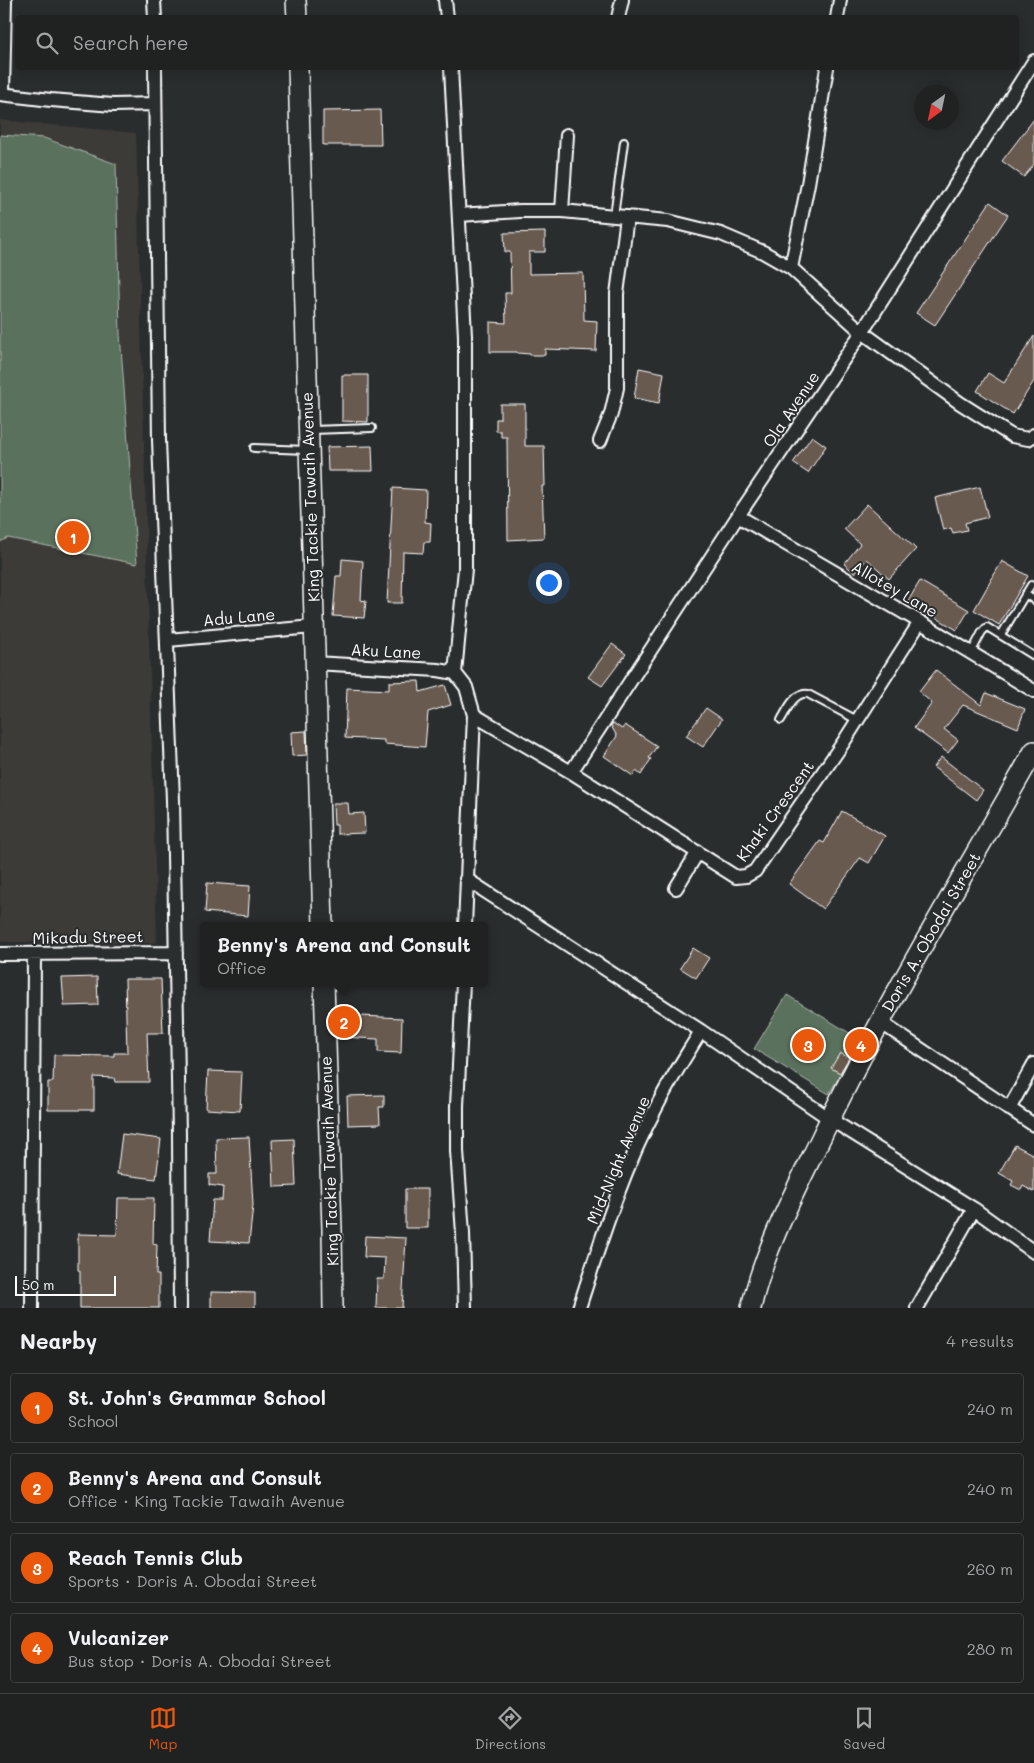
<!DOCTYPE html>
<html lang="en">
<head>
<meta charset="utf-8">
<style>
  body { margin:0; font-family:Mali,sans-serif; background:#282a2a; color:#f1f3f6 }
  .compass { position:absolute; left:914px; top:85px; width:45px; height:45px; border-radius:50%; background:#202222; box-shadow:0 2px 12px #0003; rotate:213deg }
  .scale { position:absolute; left:15px; bottom:12px; width:101px; box-sizing:border-box; padding-left:5px; border:2px solid #fff; border-top:0; font-size:14px; line-height:18px; white-space:nowrap; color:#fff; -webkit-text-stroke:4px #2a2d2e; paint-order:stroke }
  .you { position:absolute; left:548px; top:582px; width:18px; height:18px; margin:-12px; border:4px solid #fff; border-radius:50%; background:#1a73e8; box-shadow:0 0 0 8px #1a73e833 }
  .badge { display:grid; place-items:center; width:32px; height:32px; border-radius:50%; background:#ea580c; color:#fff; font-size:16px; font-weight:700 }
  .pin { position:absolute; translate:-50% -50%; border:2px solid #fff; box-shadow:0 1px 5px #0006 }
  .popup { position:absolute; left:200px; top:922px; width:288px; height:65px; box-sizing:border-box; display:grid; place-content:center; border-radius:5px; background:#202222; filter:drop-shadow(0 1px 4px #0005); font-size:16px; white-space:nowrap; color:#a2a4a5 }
  .popup b { font-size:19px; color:#f1f3f6 }
  .popup::after { content:''; position:absolute; left:50%; top:100%; margin-left:-10px; border:10px solid transparent; border-top-color:#202222 }
  .list { margin:0; padding:0; list-style:none }
  h2 { display:flex; justify-content:space-between; align-items:center; height:65px; margin:0; padding:0 20px; font-size:21px }
  h2 small { font-size:16px; font-weight:400; color:#a2a4a5 }
  .list li { display:grid; grid-template-columns:32px 1fr auto; gap:15px; align-items:center; box-sizing:border-box; height:70px; margin:0 10px 10px; padding:0 10px; border:1px solid #3d3f40; border-radius:5px }
  .list b { display:block; font-size:19px; white-space:nowrap }
  .list p { margin:0; font-size:16px; white-space:nowrap; color:#a2a4a5 }
  .list em { font-size:16px; font-style:normal; color:#a2a4a5 }
  .icon { flex:none; width:28px; height:28px; fill:none; stroke:currentColor; stroke-width:2; stroke-linecap:round; stroke-linejoin:round }
  .map { position:relative; flex:none; width:1034px; height:1308px; overflow:hidden }
  .search { position:absolute; background:#202222; box-shadow:0 2px 12px #0003; left:15px; right:15px; top:15px; height:55px; display:flex; align-items:center; gap:12px; box-sizing:border-box; padding:0 18px; border-radius:5px; color:#a2a4a5; font-size:19px }
  .sheet { height:385px; background:#202222 }
  nav { display:flex; justify-content:space-around; align-items:center; box-sizing:border-box; height:70px; border-top:1px solid #3d3f40; background:#202222; font-size:14px; color:#a2a4a5 }
  nav a { display:grid; justify-items:center; gap:2px }
  nav .on { color:#ea580c }
  .map>svg:first-child { display:block }
  .built { fill:#3d3a38 }
  .green { fill:#5a715d; stroke:#acb8ae }
  .building { fill:#695a50; stroke:#fff }
  .lines { fill:none; stroke-linecap:round; stroke-linejoin:round }
  .lane-casing { stroke:#fff; stroke-width:10 }
  .street-casing { stroke:#fff; stroke-width:16 }
  .secondary-casing { stroke:#fff; stroke-width:22 }
  .lane { stroke:#2a2d2e; stroke-width:6 }
  .street { stroke:#2a2d2e; stroke-width:12 }
  .secondary { stroke:#2a2d2e; stroke-width:19 }
  .labels { text-anchor:middle; stroke-width:4; stroke-linejoin:round; paint-order:stroke }
  .street-label { font-size:16px; fill:#fff; stroke:#2a2d2e }
</style>
</head>
<body>
<div class="map">
<svg width="1034" height="1308" viewBox="0 0 1034 1308">
  <rect width="100%" height="100%" fill="#2a2d2e"/>
  <filter id="ink" filterUnits="userSpaceOnUse"><feTurbulence type="fractalNoise" baseFrequency=".02" numOctaves="2"/><feDisplacementMap in="SourceGraphic" scale="10" xChannelSelector="R" yChannelSelector="G"/><feConvolveMatrix kernelMatrix="1 2 1 2 8 2 1 2 1" color-interpolation-filters="sRGB"/></filter>
  <g filter="url(#ink)">
    <!-- built -->
    <path class="built" d="M 0,120 L 136,133 L 157,943 L 0,942 Z"/>
    <!-- green -->
    <path class="green" d="M 0,135 L 44,138 L 116,164 L 120,334 L 137,564 L 8,538 L 0,542 Z
      M 787,995 L 861,1040 L 829,1094 L 754,1049 Z"/>
    <!-- building -->
    <path class="building" d="M 380,110 L 381,145 L 323,145 L 323,111 Z
      M 1034,119 L 1034,164 L 1024,177 L 1002,161 Z
      M 990,202 L 1008,215 L 935,325 L 916,313 Z
      M 545,232 L 545,252 L 529,252 L 529,274 L 583,273 L 584,320 L 597,321 L 596,351 L 545,349 L 545,355 L 530,355 L 530,354 L 517,353 L 517,352 L 490,352 L 490,322 L 506,323 L 505,293 L 511,293 L 510,252 L 505,252 L 504,233 Z
      M 1034,336 L 1034,381 L 1013,414 L 977,391 L 988,373 L 1004,383 Z
      M 639,368 L 664,373 L 659,403 L 634,398 Z
      M 342,375 L 368,375 L 368,422 L 342,421 Z
      M 500,404 L 525,404 L 525,446 L 544,446 L 545,486 L 542,486 L 544,538 L 508,540 L 507,437 L 501,437 L 501,431 L 496,431 L 496,419 L 500,419 Z
      M 812,436 L 826,446 L 808,473 L 793,463 Z
      M 372,446 L 373,471 L 328,471 L 327,447 Z
      M 980,487 L 988,517 L 965,523 L 967,530 L 953,533 L 951,528 L 943,530 L 935,498 Z
      M 393,488 L 426,490 L 425,522 L 431,523 L 430,542 L 424,542 L 423,553 L 403,552 L 402,603 L 387,603 Z
      M 867,504 L 916,549 L 889,579 L 867,559 L 855,573 L 844,564 L 860,544 L 844,529 Z
      M 342,559 L 363,561 L 361,600 L 366,601 L 364,618 L 333,616 L 336,576 L 341,576 Z
      M 1002,561 L 1028,576 L 999,625 L 974,610 Z
      M 920,581 L 969,610 L 957,630 L 908,601 Z
      M 612,644 L 626,654 L 602,686 L 588,677 Z
      M 936,670 L 981,705 L 986,693 L 1025,709 L 1018,728 L 963,705 L 944,729 L 958,740 L 948,753 L 914,728 L 932,703 L 919,692 Z
      M 419,681 L 420,692 L 445,685 L 451,705 L 428,712 L 425,747 L 384,744 L 384,740 L 345,738 L 347,688 L 389,690 L 389,682 Z
      M 706,708 L 722,719 L 703,747 L 686,736 Z
      M 613,723 L 622,729 L 625,725 L 657,746 L 649,758 L 651,759 L 641,775 L 636,771 L 633,776 L 604,756 L 617,736 L 611,726 Z
      M 306,731 L 307,755 L 292,756 L 291,732 Z
      M 941,757 L 983,790 L 976,800 L 933,767 Z
      M 333,803 L 348,803 L 349,814 L 364,813 L 365,833 L 337,834 L 337,825 L 334,825 Z
      M 842,811 L 885,836 L 869,863 L 860,858 L 823,909 L 789,884 L 820,841 L 824,843 Z
      M 207,883 L 250,886 L 248,916 L 205,912 Z
      M 693,948 L 709,958 L 696,978 L 680,968 Z
      M 97,977 L 98,1005 L 64,1006 L 62,978 Z
      M 125,979 L 161,979 L 163,1033 L 147,1033 L 149,1082 L 115,1082 L 114,1078 L 94,1077 L 94,1110 L 48,1110 L 48,1082 L 53,1082 L 54,1055 L 114,1056 L 114,1053 L 127,1053 Z
      M 341,1015 L 402,1018 L 401,1053 L 378,1052 L 378,1039 L 340,1037 Z
      M 840,1053 L 849,1058 L 840,1073 L 831,1068 Z
      M 208,1071 L 242,1072 L 240,1111 L 206,1109 Z
      M 384,1095 L 384,1107 L 379,1107 L 380,1124 L 348,1125 L 347,1096 Z
      M 122,1134 L 161,1139 L 156,1179 L 117,1174 Z
      M 249,1137 L 253,1205 L 249,1243 L 210,1241 L 213,1200 L 222,1200 L 223,1187 L 209,1185 L 209,1174 L 217,1174 L 216,1138 Z
      M 294,1139 L 296,1186 L 274,1187 L 272,1140 Z
      M 1015,1145 L 1034,1155 L 1034,1192 L 1023,1186 L 1021,1190 L 1011,1185 L 1013,1181 L 999,1173 Z
      M 405,1189 L 428,1189 L 428,1228 L 405,1228 Z
      M 118,1198 L 154,1198 L 153,1244 L 157,1245 L 156,1275 L 159,1275 L 159,1308 L 80,1308 L 80,1271 L 78,1270 L 78,1234 L 117,1235 Z
      M 365,1236 L 406,1238 L 402,1308 L 376,1308 L 377,1279 L 384,1279 L 385,1258 L 364,1257 Z
      M 211,1292 L 255,1293 L 255,1308 L 211,1308 Z"/>
    <g class="lines">
      <!-- lane casing -->
      <g class="lane-casing">
        <path id="lane" d="M 614,216 L 624,142
          M 311,430 L 372,428
          M 254,448 L 307,450
          M 1025,594 L 1034,600
          M 1001,635 L 1031,585
          M 971,653 L 982,632 L 987,627 L 1034,656
          M 781,720 C 787,710 794,692 808,694 L 857,720"/>
      </g>
      <!-- street casing -->
      <g class="street-casing">
        <path id="street" d="M 154,0 L 155,18
          M 445,0 L 447,18
          M 618,18 L 622,0
          M 837,18 L 840,0
          M 155,68 L 159,440 L 173,800 L 179,1134 L 180,1308
          M 451,68 L 465,336 L 465,569 L 455,673 L 466,687 L 474,715 L 465,926
          M 0,94 L 51,100 L 113,105 L 155,104
          M 3,94 L 5,0
          M 562,211 L 567,135
          M 459,215 L 520,211 L 562,211 L 668,221 L 721,234 L 763,252 L 791,268 L 862,332 L 960,403 L 1012,436 L 1028,439 L 1034,435
          M 791,268 L 808,184 L 827,68
          M 600,441 L 611,414 L 617,388 L 617,294 L 627,217
          M 738,516 L 920,622 L 1034,691
          M 168,640 L 313,627
          M 314,663 L 438,670 L 455,673
          M 474,715 L 571,772 L 736,877 L 746,876 L 755,871 L 843,743 L 920,622
          M 571,772 L 738,516 L 862,332 L 1034,61
          M 466,879 L 701,1031 L 830,1119 L 974,1209 L 1034,1252
          M 676,888 L 698,852
          M 0,954 L 176,953
          M 463,983 L 457,1106 L 457,1151 L 463,1233 L 465,1308
          M 880,1022 L 1034,1125
          M 1009,1109 L 1034,1064
          M 32,1308 L 34,955
          M 579,1308 C 601,1240 623,1169 657,1106 C 670,1080 686,1056 701,1031
          M 917,1308 L 974,1209"/>
      </g>
      <!-- secondary casing -->
      <g class="secondary-casing">
        <path id="secondary" d="M 296,0 L 297,18
          M 298,68 L 323,926
          M 324,983 L 332,1229 L 333,1308
          M 751,1308 C 764,1251 792,1197 818,1144 C 882,1009 961,881 1034,751"/>
      </g>
      <!-- lane -->
      <use href="#lane" class="lane"/>
      <!-- street -->
      <use href="#street" class="street"/>
      <!-- secondary -->
      <use href="#secondary" class="secondary"/>
    </g>
  </g>
  <g class="labels">
    <!-- street labels -->
    <g class="street-label">
      <text transform="translate(791 409) rotate(-56)" y="6">Ola Avenue</text>
      <text transform="translate(310 497) rotate(-92)" y="6">King Tackie Tawaih Avenue</text>
      <text transform="translate(895 589) rotate(30)" y="6">Allotey Lane</text>
      <text transform="translate(239 617) rotate(-5)" y="6">Adu Lane</text>
      <text transform="translate(386 651) rotate(3)" y="6">Aku Lane</text>
      <text transform="translate(775 811) rotate(-54)" y="6">Khaki Crescent</text>
      <text transform="translate(931 932) rotate(-60)" y="6">Doris A. Obodai Street</text>
      <text transform="translate(88 937) rotate(-1)" y="6">Mikadu Street</text>
      <text transform="translate(618 1160) rotate(-67)" y="6">Mid-Night Avenue</text>
      <text transform="translate(329 1161) rotate(-92)" y="6">King Tackie Tawaih Avenue</text>
    </g>
  </g>
</svg>
<svg class="compass" viewBox="-18 -18 36 36"><path d="M0-13l5 13h-10z" fill="#e53935"/><path d="M0 13l5-13h-10z" fill="#a2a4a5"/></svg>
<div class="scale">50 m</div>
<div class="you"></div>
<div class="pin badge" style="left:73px;top:537px">1</div>
<div class="pin badge" style="left:344px;top:1022px">2</div>
<div class="popup"><b>Benny's Arena and Consult</b>Office</div>
<div class="pin badge" style="left:808px;top:1045px">3</div>
<div class="pin badge" style="left:861px;top:1045px">4</div>
<div class="search"><svg class="icon" aria-label="search" viewBox="0 0 24 24"><circle cx="10" cy="10" r="6"/><path d="M15 15l6 6"/></svg>Search here</div>
</div>
<section class="sheet">
<h2>Nearby<small>4 results</small></h2>
<ul class="list">
<li><span class="badge">1</span><div><b>St. John's Grammar School</b><p>School</p></div><em>240 m</em></li>
<li><span class="badge">2</span><div><b>Benny's Arena and Consult</b><p>Office · King Tackie Tawaih Avenue</p></div><em>240 m</em></li>
<li><span class="badge">3</span><div><b>Reach Tennis Club</b><p>Sports · Doris A. Obodai Street</p></div><em>260 m</em></li>
<li><span class="badge">4</span><div><b>Vulcanizer</b><p>Bus stop · Doris A. Obodai Street</p></div><em>280 m</em></li>
</ul>
</section>
<nav>
<a class="on"><svg class="icon" aria-label="map" viewBox="0 0 24 24"><path d="M3 6l6-2 6 2 6-2v14l-6 2-6-2-6 2zM9 4v14M15 6v14"/></svg>Map</a>
<a><svg class="icon" aria-label="directions" viewBox="0 0 24 24"><path d="M12 3l9 9-9 9-9-9zM9 14v-3h6M13 9l2 2-2 2"/></svg>Directions</a>
<a><svg class="icon" aria-label="saved" viewBox="0 0 24 24"><path d="M7 4h10v16l-5-4-5 4z"/></svg>Saved</a>
</nav>
</body>
</html>
